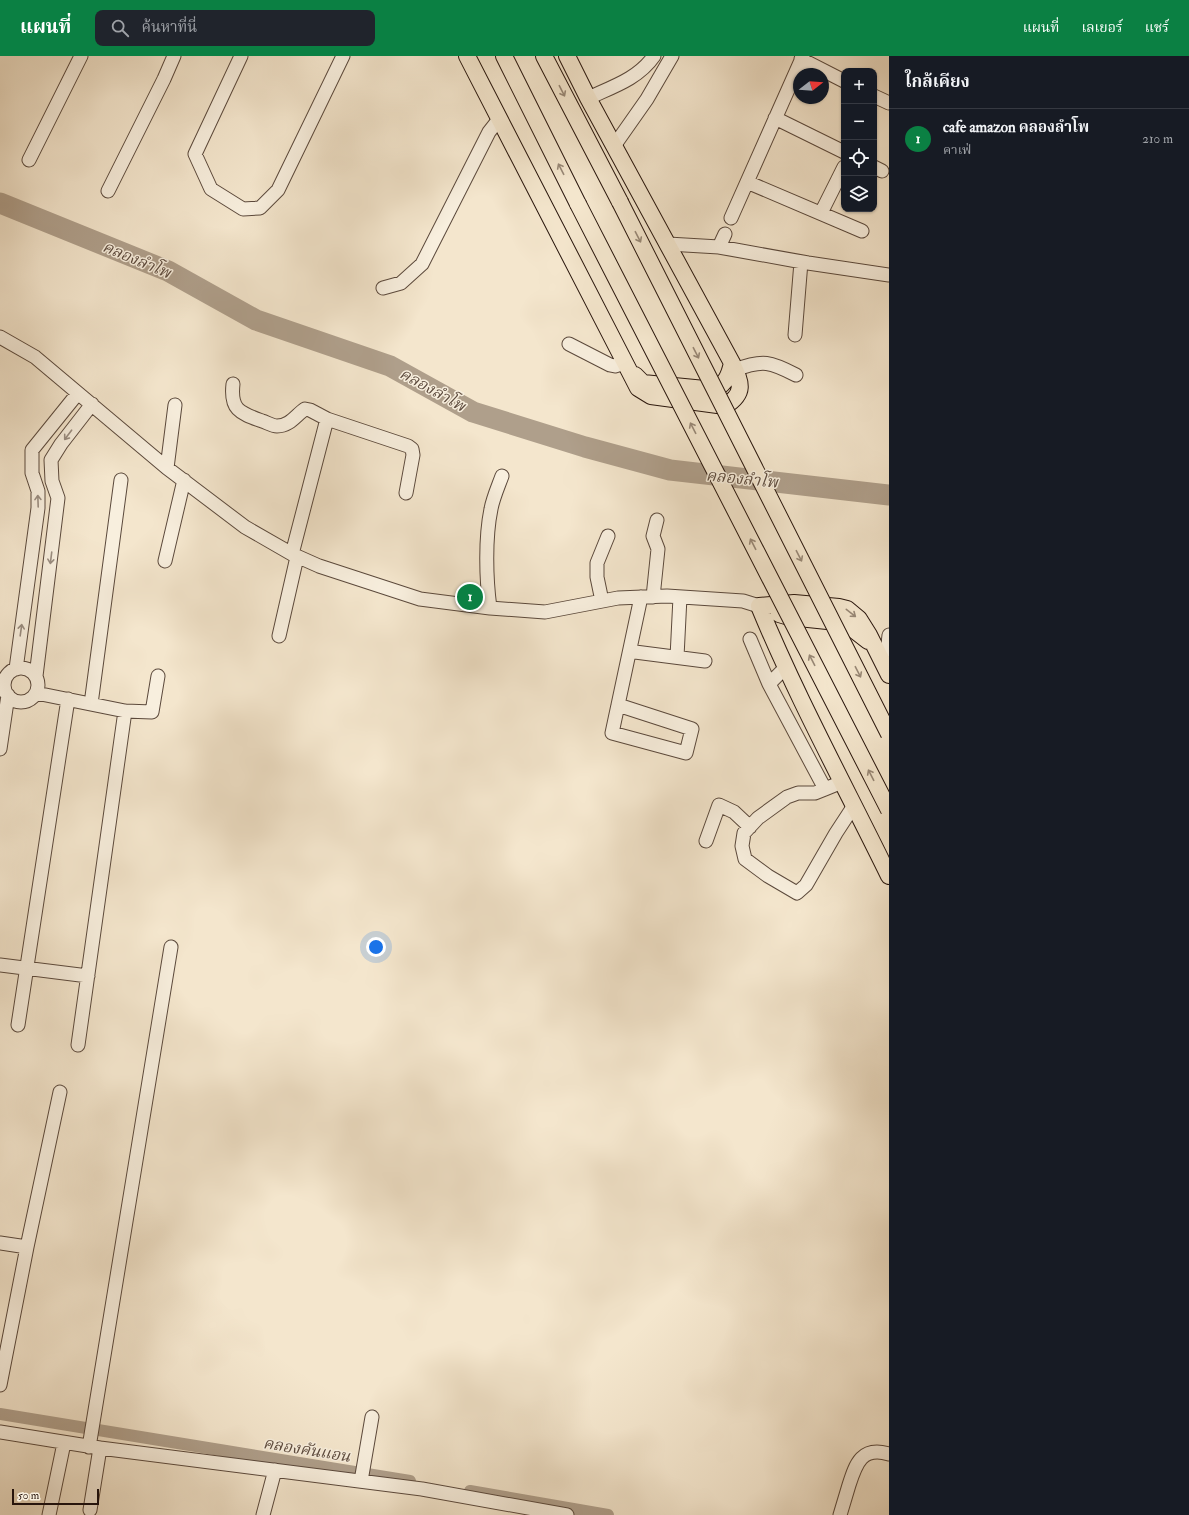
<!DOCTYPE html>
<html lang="th">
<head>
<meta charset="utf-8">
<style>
  body { margin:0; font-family:"IM FELL Double Pica","Noto Serif Thai",serif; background:#20242c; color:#f1f3f6 }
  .controls { position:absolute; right:12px; top:12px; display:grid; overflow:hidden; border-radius:8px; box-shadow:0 1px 3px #0004 }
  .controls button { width:36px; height:36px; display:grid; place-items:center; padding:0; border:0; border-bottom:1px solid #363941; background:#171b24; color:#f1f3f6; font:20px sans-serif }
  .compass { position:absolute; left:793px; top:12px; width:36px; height:36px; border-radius:50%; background:#171b24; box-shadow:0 1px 3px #0004; rotate:73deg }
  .scale { position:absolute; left:12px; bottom:10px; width:87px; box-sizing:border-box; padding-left:4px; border:2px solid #28150c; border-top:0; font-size:11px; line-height:14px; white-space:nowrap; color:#28150c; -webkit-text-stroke:3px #f8efde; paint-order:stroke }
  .you { position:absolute; left:376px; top:891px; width:14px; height:14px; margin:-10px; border:3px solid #fff; border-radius:50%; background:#1a73e8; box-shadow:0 0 0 6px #1a73e833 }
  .badge { display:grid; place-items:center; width:26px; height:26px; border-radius:50%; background:#0b8043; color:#fff; font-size:13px; font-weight:700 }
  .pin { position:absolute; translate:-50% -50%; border:2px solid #fff; box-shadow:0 1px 4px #0006 }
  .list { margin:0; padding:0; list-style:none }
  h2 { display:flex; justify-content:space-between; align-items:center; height:52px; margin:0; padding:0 16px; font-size:17px }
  h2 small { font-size:13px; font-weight:400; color:#9ea1a6 }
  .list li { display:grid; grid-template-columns:26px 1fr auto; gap:12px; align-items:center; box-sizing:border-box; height:60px; padding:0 16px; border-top:1px solid #363941 }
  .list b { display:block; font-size:15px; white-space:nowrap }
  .list p { margin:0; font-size:13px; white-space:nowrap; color:#9ea1a6 }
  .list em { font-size:13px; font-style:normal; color:#9ea1a6 }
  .icon { flex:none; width:22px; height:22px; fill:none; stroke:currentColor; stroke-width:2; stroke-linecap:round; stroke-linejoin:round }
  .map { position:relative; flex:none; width:889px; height:1459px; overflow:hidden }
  header { display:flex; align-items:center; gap:24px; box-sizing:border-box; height:56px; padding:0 20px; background:#0b8043; color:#fff }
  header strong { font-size:19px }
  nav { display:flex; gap:22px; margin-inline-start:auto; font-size:14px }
  .search { width:280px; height:36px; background:#20242c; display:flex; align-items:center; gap:10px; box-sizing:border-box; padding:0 14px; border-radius:8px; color:#9ea1a6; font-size:15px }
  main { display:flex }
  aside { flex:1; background:#171b24 }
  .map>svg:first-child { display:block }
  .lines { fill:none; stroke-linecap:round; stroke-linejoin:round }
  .canal { stroke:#af9f8b; stroke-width:12 }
  .river { stroke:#af9f8b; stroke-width:21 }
  .minor-casing { stroke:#5b493c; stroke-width:15 }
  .major-casing { stroke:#28150c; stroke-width:18 }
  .minor { stroke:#f8efde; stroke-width:13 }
  .major { stroke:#f4e6cd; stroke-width:16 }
  .major-bridge-casing { stroke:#28150c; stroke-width:18; stroke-linecap:butt }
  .major-bridge { stroke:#f4e6cd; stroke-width:16 }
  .oneway { stroke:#988876 }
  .oneway2 { stroke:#9a8d80 }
  .labels { text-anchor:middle; stroke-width:3; stroke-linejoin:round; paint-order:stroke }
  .water-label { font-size:16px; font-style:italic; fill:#5e4c3f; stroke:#f8efde }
</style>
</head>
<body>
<header>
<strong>แผนที่</strong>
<div class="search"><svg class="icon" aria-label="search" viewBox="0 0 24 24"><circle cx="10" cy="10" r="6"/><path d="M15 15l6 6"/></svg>ค้นหาที่นี่</div>
<nav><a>แผนที่</a><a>เลเยอร์</a><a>แชร์</a></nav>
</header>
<main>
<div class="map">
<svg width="889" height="1459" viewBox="0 0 889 1459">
  <rect width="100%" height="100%" fill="#f4e6cd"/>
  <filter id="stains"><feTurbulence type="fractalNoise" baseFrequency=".005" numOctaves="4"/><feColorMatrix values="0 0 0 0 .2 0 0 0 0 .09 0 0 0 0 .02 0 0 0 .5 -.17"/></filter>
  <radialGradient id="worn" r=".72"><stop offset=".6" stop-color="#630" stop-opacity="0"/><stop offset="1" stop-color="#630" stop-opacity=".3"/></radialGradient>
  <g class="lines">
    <!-- canal -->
    <path class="canal" d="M 0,1358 L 410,1425
      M 470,1435 L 608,1459"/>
    <!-- river -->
    <path class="river" d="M 0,147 L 168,215 L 256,264 L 390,310 L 473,356 L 585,391 L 670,414 L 889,439"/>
    <!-- minor casing -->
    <g class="minor-casing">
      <path id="minor" d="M 241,0 L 195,98 L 211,133 L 243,153 L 260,152 L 278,134 L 343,0
        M 801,3 L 844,25
        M 874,40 L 889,47
        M 588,42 C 612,31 638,23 654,0
        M 775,62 L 844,96
        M 614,90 L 647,43 L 672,0
        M 29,104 L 81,0
        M 874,111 L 882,115
        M 747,126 L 862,175
        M 108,135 L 164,23 L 174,0
        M 821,157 L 844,111
        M 731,162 L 803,0
        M 668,188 L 719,191 L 808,207 L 889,219
        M 719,191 L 725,178
        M 383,232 L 401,227 L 422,208 L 489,76 L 500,62
        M 795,279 L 801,206
        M 0,281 L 35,301 L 167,412 L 245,471 L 292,498 L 319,510 L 420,543 L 490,552 L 545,556 L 618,542 L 667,540 L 743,545 L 759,550
        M 569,288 L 610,309 L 615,310 L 625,307
        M 735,314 C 763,303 771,306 796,319
        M 233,328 C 230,354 240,357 262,365 C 266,366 272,370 277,370 C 290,370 296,359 305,353 L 310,354 L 327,363
        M 167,412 L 175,349
        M 292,498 L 327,363 L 408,390 L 412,393 L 413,399 L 406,437
        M 165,505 L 184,424
        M 653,541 L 658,493 L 653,480 L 657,464
        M 602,545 L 597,521 L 597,507 L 608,480
        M 490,552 C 486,523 485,482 491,453 C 493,442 498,431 502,420
        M 279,580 L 297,501
        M 750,583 L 769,628
        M 635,596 L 705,605
        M 677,601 L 680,541
        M 881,602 L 888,588 L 889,579
        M 786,611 L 769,628 L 825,733 L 842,726
        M4 629a17 17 0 1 1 34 0a17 17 0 1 1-34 0Z
        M 16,613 L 38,452 L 38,435 L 32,417 L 32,394 L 78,337
        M 36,620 L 58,442 L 52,425 L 51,404 L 61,388 L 92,348
        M 36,637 L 125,655 L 152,656 L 158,620
        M 91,648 L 121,424
        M 618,649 L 692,673 L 686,697 L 612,677 L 641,541
        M 0,693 L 8,639
        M 825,733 L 815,737 L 798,737 L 787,741 L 758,762 L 744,777 L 742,790 L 745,803 L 768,820 L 797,837 L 806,829 L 836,777 L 853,751
        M 706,785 L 719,749 L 734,756 L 750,771
        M 0,909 L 88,920
        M 18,969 L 68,643
        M 78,989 L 125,655
        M 0,1187 L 27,1191
        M 0,1329 L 27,1191 L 60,1036
        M 0,1376 L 100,1392 L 422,1433 L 567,1459
        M 89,1391 L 171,891
        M 361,1425 L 372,1361
        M 90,1454 L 100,1392
        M 49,1459 L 64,1387
        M 263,1459 L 275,1414
        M 840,1459 C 843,1449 846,1439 849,1429 C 856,1407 862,1390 889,1398"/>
    </g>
    <!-- major casing -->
    <g class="major-casing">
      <path id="major" d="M 467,0 L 638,332 L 651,340 L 725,350 C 746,337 741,327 732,307 L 588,42 L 567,0
        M 504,0 L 578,148
        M 544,0 L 620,146
        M 635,319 L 643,327 L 715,334 C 726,326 729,321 732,307
        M 759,550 C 797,642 845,730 889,820
        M 759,550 L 794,547 L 839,551 L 847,553 L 859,563 L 869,579 L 889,619
        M 779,558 L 789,561 L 837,566 L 850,571 L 868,585"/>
    </g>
    <!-- minor -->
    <use href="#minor" class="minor"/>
    <!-- major -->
    <use href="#major" class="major"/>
    <!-- major-bridge casing -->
    <g class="major-bridge-casing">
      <path id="major-bridge" d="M 620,146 L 889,678
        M 578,148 L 889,754"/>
    </g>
    <!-- major-bridge -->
    <use href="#major-bridge" class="major-bridge"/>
  </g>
  <!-- one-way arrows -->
  <defs><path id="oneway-shaft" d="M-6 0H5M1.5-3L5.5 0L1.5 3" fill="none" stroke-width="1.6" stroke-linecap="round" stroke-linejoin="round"/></defs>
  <g class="oneway">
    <use href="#oneway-shaft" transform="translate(562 35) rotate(63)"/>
    <use href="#oneway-shaft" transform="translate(561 113) rotate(-117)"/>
    <use href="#oneway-shaft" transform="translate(638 181) rotate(63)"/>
    <use href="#oneway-shaft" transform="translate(696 297) rotate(63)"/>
    <use href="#oneway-shaft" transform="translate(693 372) rotate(-117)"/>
    <use href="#oneway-shaft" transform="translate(753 488) rotate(-117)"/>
    <use href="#oneway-shaft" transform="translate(799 500) rotate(63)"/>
    <use href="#oneway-shaft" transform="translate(851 557) rotate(38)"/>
    <use href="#oneway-shaft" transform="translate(812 604) rotate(-117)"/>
    <use href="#oneway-shaft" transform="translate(858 616) rotate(63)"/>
    <use href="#oneway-shaft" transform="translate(871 719) rotate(-117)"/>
  </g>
  <g class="oneway2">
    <use href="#oneway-shaft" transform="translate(68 379) rotate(127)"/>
    <use href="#oneway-shaft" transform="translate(38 445) rotate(-92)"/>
    <use href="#oneway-shaft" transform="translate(51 502) rotate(97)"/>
    <use href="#oneway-shaft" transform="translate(21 574) rotate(-82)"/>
  </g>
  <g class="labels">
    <!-- water labels -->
    <g class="water-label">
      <text transform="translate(137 203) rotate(23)" y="6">คลองลำโพ</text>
      <text transform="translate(433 333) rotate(29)" y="6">คลองลำโพ</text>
      <text transform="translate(742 422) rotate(6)" y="6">คลองลำโพ</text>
      <text transform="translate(307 1393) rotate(9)" y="6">คลองคันแอน</text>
    </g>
  </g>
  <rect width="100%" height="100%" filter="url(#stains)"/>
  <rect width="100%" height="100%" fill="url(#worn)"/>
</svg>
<div class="controls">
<button>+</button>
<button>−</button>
<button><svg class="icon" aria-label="locate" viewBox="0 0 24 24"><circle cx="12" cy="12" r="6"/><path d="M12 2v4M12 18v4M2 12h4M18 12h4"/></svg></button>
<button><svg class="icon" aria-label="layers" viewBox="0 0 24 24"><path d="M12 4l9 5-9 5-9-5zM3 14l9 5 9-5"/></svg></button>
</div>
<svg class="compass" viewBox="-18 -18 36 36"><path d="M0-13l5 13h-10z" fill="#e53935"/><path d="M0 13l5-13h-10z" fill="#9ea1a6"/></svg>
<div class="scale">50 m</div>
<div class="you"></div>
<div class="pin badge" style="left:470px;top:541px">1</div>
</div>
<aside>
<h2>ใกล้เคียง<small></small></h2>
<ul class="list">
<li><span class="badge">1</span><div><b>cafe amazon คลองลำโพ</b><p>คาเฟ่</p></div><em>210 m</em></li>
</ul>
</aside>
</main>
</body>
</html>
